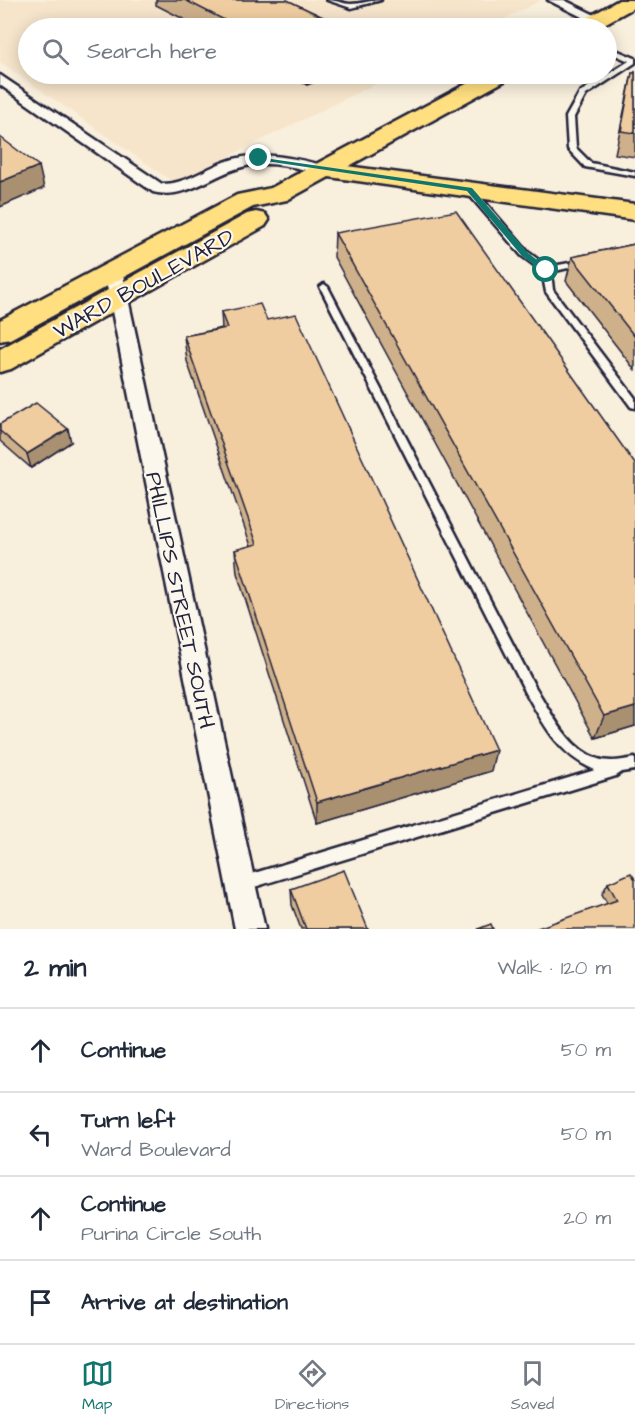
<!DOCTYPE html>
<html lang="en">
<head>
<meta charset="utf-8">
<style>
  body { margin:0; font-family:"Architects Daughter",sans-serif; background:#f6f6f7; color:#1f2937 }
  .stop { position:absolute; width:18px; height:18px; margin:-14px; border:4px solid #0f766e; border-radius:50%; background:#fff }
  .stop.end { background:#0f766e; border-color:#fff; box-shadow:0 2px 6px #0008 }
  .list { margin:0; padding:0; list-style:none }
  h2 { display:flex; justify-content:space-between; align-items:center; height:78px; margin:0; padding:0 24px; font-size:26px }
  h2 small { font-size:20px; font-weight:400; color:#747a83 }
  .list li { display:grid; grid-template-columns:39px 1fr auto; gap:18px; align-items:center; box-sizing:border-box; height:84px; padding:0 24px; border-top:2px solid #e0e1e3 }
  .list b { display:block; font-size:22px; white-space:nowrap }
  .list p { margin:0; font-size:20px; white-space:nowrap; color:#747a83 }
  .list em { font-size:20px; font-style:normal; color:#747a83 }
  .icon { flex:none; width:33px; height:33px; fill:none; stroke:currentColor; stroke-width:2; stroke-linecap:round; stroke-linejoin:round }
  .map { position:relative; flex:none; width:635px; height:929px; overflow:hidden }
  .search { position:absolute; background:#fff; box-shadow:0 3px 15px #0003; left:18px; right:18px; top:18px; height:66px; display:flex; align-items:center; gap:15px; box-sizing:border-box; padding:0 21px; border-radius:33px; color:#747a83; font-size:22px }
  .sheet { height:414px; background:#fff }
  nav { display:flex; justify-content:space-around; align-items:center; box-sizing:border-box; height:84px; border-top:2px solid #e0e1e3; background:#fff; font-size:16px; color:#747a83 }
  nav a { display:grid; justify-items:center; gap:3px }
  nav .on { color:#0f766e }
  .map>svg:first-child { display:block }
  .built { fill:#f6e5cb }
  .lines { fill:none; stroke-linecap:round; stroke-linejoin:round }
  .service-casing { stroke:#22223b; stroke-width:5 }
  .minor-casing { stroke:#22223b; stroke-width:5 }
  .primary-casing { stroke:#22223b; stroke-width:5 }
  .trunk-casing { stroke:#22223b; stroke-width:5 }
  .service { fill:#fbf7ec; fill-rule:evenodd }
  .minor { fill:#fbf7ec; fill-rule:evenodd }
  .primary { fill:#ffdf80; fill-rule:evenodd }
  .trunk { fill:#ffdf80; fill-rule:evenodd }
  .wall { fill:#ceb08a; stroke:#22223b; stroke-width:1.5 }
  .shaded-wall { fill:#a89071; stroke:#22223b; stroke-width:1.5 }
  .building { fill:#f0cda1; stroke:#22223b; stroke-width:1.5 }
  .route { fill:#0f766e }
  .labels { text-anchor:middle; stroke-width:4.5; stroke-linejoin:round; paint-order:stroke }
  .street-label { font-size:22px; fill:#22223b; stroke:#fbf7ec }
</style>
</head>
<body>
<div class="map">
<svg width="635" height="929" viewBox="0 0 635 929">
  <rect width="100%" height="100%" fill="#f9efdd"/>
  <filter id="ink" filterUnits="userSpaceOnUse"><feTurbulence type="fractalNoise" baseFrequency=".0167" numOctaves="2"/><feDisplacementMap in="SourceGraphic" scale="12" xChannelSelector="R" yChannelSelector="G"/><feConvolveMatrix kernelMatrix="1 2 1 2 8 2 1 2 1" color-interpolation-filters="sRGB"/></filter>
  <g filter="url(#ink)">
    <!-- built -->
    <path class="built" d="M 0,0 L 537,0 L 540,1 L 486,28 L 28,28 L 28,74 L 395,74 L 175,183 L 0,62 Z"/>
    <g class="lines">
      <!-- service casing -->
      <g class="service-casing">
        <path id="service" d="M 327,0 C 336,0 344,4 351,4 C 361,4 371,0 381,0 L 351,8 Z
          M 606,46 L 635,58 L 635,63 L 586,95 L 574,117 L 576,148 L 591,163 L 635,172 L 635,176 L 585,167 L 568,149 L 566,117 L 580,92 L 629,61 L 606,51 Z
          M 466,187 L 472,187 L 528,252 L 548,267 L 585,260 L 585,264 L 551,272 L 553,290 L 635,398 L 635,408 L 631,407 L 546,292 L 542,271 L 522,256 L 466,191 Z
          M 324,284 L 328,287 L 534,685 C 550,710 567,749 598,759 C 610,763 623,760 635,758 L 635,770 L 622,772 L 616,776 L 241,891 L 236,889 L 234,884 L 236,879 L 241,877 L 595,770 C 559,755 544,725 526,693 L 320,287 Z"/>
      </g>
      <!-- minor casing -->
      <g class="minor-casing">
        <path id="minor" d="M 548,0 L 564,0 L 605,20 L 599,24 L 594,23 Z
          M 0,75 L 162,184 C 185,184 203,170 224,162 C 260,149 294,158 330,167 L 332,170 L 324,175 C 299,168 272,160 246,166 C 215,172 187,201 153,192 L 0,85 Z
          M 113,266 L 122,271 L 265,929 L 235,929 L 104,271 Z"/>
      </g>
      <!-- primary casing -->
      <g class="primary-casing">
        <path id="primary" d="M 324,163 L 635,204 L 635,220 L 315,175 L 312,170 L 315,165 Z"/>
      </g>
      <!-- trunk casing -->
      <g class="trunk-casing">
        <path id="trunk" d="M 619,0 L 635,0 L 635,7 L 597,28 L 573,28 L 576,24 Z
          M 485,74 L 511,74 L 508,79 L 287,200 L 253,207 L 10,339 L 0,341 L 0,320 L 237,195 L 271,188 Z
          M 256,212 L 265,214 L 269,220 L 265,226 L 11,369 L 0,372 L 0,349 L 247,214 Z"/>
      </g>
      <!-- service -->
      <use href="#service" class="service"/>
      <!-- minor -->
      <use href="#minor" class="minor"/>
      <!-- primary -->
      <use href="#primary" class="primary"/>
      <!-- trunk -->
      <use href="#trunk" class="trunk"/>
    </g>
    <!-- wall -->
    <path class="wall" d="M 156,0 L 287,0 L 346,28 L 201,28 L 156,5 Z
      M 635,71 L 635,157 L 615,154 L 632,73 L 634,74 Z
      M 285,74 L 334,74 L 307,85 Z
      M 335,233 L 635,726 L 595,738 L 334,257 Z
      M 635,244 L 635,370 L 566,281 L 572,257 Z
      M 221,312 L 267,320 L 491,771 L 317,823 L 237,573 L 235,550 L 251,546 L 187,361 L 184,336 L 222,328 Z
      M 0,424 L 71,442 L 31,468 L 0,441 Z
      M 608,883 L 635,929 L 607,903 L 602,894 Z
      M 291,889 L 368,929 L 301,929 L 292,905 Z"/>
    <!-- shaded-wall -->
    <path class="shaded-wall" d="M 307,74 L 334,74 L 307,85 Z
      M 39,166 L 44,188 L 0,207 L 0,182 Z
      M 68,429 L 71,442 L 31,468 L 27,454 Z
      M 635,707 L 635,726 L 595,738 L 604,716 Z
      M 496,750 L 491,771 L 317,823 L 317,802 Z"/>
    <!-- building -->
    <path class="building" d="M 185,0 L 287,0 L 346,28 L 240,28 Z
      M 632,73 L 635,73 L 635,133 L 621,131 Z
      M 0,137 L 39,166 L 0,182 Z
      M 456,211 L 635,464 L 635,707 L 604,716 L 335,233 Z
      M 635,244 L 635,337 L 572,257 Z
      M 260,304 L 267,320 L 296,314 L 496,750 L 317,802 L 235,550 L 257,544 L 184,336 L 227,328 L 221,312 Z
      M 36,403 L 68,429 L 27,454 L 0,431 L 0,424 Z
      M 344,870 L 368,929 L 306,929 L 291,889 Z
      M 631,873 L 635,879 L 635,929 L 535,929 L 617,900 L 608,883 Z
      M 491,924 L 493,929 L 478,929 Z"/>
  </g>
  <!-- route -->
  <path class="route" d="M 257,157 L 472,188 L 528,253 L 550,270 L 543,271 L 522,256 L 467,191 L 259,160 Z"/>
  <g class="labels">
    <!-- street labels -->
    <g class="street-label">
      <text transform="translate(143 283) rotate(-29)" y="8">WARD BOULEVARD</text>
      <text transform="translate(181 600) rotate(78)" y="8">PHILLIPS STREET SOUTH</text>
    </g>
  </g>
</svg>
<div class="stop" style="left:546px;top:270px"></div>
<div class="stop end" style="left:259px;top:158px"></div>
<div class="search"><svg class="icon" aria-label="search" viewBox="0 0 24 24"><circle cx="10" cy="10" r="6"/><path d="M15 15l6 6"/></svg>Search here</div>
</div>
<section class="sheet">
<h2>2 min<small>Walk · 120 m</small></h2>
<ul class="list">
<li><svg class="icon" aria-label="ahead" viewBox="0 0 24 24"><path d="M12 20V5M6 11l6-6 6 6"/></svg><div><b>Continue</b></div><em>50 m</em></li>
<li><svg class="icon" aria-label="left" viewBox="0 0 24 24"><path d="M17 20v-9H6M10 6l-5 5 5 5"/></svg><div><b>Turn left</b><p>Ward Boulevard</p></div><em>50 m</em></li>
<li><svg class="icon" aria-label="ahead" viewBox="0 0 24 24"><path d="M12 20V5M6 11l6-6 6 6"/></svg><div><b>Continue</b><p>Purina Circle South</p></div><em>20 m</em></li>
<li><svg class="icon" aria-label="arrive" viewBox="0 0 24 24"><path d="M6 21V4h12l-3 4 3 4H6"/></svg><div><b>Arrive at destination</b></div></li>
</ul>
</section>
<nav>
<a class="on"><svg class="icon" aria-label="map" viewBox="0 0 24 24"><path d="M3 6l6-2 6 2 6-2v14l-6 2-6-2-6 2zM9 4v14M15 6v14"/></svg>Map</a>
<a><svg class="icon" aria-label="directions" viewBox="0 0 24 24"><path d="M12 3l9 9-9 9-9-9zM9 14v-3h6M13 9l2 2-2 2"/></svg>Directions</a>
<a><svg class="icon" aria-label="saved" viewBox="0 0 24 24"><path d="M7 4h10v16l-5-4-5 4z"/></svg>Saved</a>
</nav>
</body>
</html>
